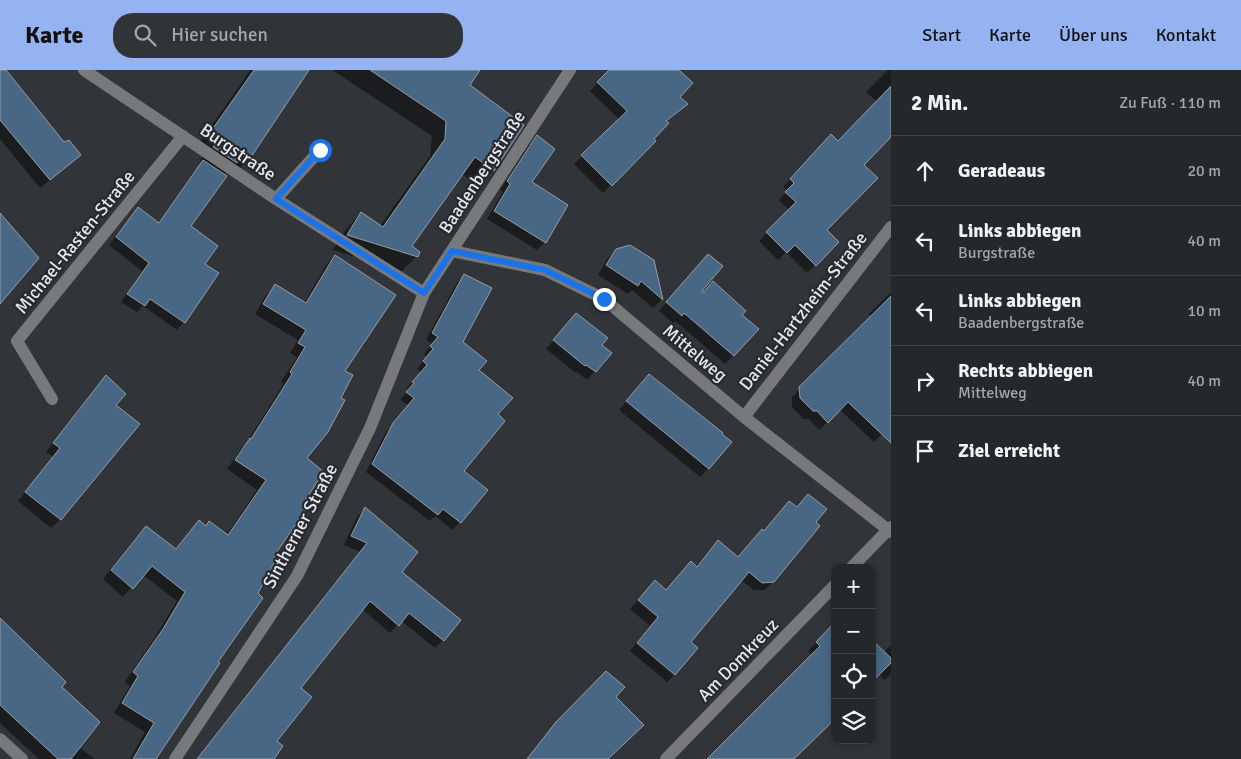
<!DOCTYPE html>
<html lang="de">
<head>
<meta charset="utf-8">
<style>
  body { margin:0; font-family:Signika,sans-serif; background:#313437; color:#f1f3f6 }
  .controls { position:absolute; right:15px; bottom:15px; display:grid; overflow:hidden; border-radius:10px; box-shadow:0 2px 8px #0003 }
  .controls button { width:45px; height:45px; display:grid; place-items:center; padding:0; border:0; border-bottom:1px solid #424447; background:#25282b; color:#f1f3f6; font:25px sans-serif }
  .stop { position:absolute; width:15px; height:15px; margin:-11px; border:4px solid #1a73e8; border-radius:50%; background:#fff }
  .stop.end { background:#1a73e8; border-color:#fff; box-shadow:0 1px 5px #0008 }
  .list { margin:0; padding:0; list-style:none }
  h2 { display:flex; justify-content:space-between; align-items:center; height:65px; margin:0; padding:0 20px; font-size:21px }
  h2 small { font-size:16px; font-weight:400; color:#a3a6a9 }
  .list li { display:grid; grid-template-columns:32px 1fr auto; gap:15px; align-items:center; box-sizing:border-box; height:70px; padding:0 20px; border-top:1px solid #424447 }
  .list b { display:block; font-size:19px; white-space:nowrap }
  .list p { margin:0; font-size:16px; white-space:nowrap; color:#a3a6a9 }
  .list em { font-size:16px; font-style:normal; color:#a3a6a9 }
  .icon { flex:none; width:28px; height:28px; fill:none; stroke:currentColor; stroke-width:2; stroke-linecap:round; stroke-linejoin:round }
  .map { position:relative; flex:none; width:891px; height:689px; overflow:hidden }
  header { display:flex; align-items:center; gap:30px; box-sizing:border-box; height:70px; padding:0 25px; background:#95b2f1; color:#111 }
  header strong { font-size:24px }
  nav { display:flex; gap:28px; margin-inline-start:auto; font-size:18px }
  .search { width:350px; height:45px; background:#313437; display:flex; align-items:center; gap:12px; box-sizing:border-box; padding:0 18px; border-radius:20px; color:#a3a6a9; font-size:19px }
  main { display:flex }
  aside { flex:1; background:#25282b }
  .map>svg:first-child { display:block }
  .shadow { fill:#0007 }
  .building { fill:#486785; stroke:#989da2 }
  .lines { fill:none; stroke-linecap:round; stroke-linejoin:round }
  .minor { stroke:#77797b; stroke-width:12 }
  .route { stroke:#1a73e8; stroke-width:6 }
  .labels { text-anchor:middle; stroke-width:4.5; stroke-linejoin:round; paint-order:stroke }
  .street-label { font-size:18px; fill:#e6e8eb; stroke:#272b2f }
</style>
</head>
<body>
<header>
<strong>Karte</strong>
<div class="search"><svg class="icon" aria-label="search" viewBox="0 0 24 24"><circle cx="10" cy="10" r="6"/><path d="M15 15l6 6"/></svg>Hier suchen</div>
<nav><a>Start</a><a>Karte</a><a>Über uns</a><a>Kontakt</a></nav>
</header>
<main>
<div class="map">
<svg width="891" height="689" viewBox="0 0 891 689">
  <rect width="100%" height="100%" fill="#313539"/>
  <!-- shadow -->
  <path class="shadow" d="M 4,0 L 70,94 L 40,118 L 0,69 L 0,3 Z
    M 250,0 L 308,0 L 248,89 L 233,105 L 227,101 L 223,105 L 189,157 L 204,194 L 217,203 L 184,252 L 177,260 L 143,236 L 137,242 L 121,232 L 142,201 L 109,175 L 131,147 L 158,154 L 196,99 L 201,94 L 199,93 L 204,85 L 195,79 L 227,34 Z
    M 332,0 L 479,0 L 468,15 L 522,56 L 493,101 L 478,116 L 462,104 L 410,177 L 417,186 L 402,201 L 333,180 L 346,159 L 361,143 L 380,156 L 430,86 L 432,66 Z
    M 611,0 L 681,0 L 679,2 L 678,42 L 665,52 L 652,69 L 655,71 L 603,123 L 574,94 L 620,50 L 590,21 Z
    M 888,0 L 891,0 L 891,65 L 862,95 L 826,160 L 838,172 L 807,203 L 786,182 L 778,190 L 759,171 L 789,140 L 779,130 L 787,121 L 783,117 L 823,74 L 838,72 L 877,32 L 866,22 Z
    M 537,67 L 530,112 L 545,172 L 537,180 L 487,149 L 503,122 L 500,120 L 529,75 Z
    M 617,180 L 653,191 L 662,229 L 653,238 L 632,220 L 628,224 L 598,205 L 607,189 Z
    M 335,186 L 343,301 L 305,388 L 273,486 L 216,592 L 155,689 L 130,689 L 145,662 L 114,643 L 130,616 L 125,612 L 154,569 L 177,531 L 143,505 L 123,527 L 103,509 L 136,467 L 146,458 L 175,480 L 190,461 L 199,452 L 205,457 L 226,465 L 257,420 L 227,399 L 241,379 L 245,375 L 284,313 L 281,312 L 297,287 L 290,283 L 298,270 L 255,244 L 266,225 L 276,216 L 304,233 L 326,195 Z
    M 700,194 L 700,222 L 741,245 L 757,259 L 725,294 L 675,251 L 673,253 L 659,241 Z
    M 464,206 L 461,272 L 477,300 L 496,344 L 462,401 L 486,420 L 453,460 L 435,446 L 430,451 L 366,402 L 386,362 L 408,335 L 400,330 L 408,321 L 406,319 L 421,302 L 417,299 L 427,287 L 424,284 L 432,274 L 426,270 L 457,213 Z
    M 891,222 L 891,367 L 885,361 L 874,372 L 840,340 L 819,360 L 809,349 L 804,349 L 792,337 L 792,327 L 872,247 L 869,244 Z
    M 568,253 L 610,283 L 587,310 L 577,302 L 576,303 L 546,279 Z
    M 106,307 L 115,335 L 96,405 L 60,450 L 51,458 L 18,431 L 53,387 L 46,382 L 98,315 Z
    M 641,314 L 708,399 L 700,407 L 619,340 Z
    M 789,432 L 814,453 L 773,511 L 765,520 L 754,520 L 741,510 L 689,572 L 675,604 L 667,612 L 630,581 L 650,556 L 630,539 L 655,511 L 666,521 L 696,497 L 710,479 L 718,471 L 738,488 L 763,462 Z
    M 365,439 L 400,502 L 443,570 L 435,578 L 401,551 L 390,563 L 362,539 L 300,618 L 275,672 L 273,689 L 197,689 L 360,482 L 344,475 L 357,447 Z
    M 0,550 L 60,617 L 78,677 L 95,689 L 39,689 L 0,653 Z
    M 835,554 L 792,689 L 709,689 L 812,585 L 808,581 Z
    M 872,572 L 883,583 L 891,575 L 891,604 L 885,610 L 880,605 L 872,613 Z"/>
  <!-- building -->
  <path class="building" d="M 0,0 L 6,0 L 64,72 L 69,70 L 81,85 L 50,110 L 0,50 Z
    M 254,0 L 309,0 L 249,90 L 242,85 L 237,93 L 213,77 L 218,70 L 209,64 Z
    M 370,0 L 480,0 L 470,15 L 524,55 L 494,101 L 475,87 L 412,176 L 420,182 L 418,187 L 347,165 L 361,142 L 383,157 L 445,69 L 446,51 Z
    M 609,0 L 679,0 L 693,13 L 680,27 L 688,34 L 666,51 L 669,53 L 654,69 L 656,71 L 612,116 L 581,85 L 627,41 L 597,12 Z
    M 891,16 L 891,67 L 864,95 L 878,108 L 827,160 L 839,172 L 816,196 L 795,175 L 787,183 L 766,162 L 796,132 L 785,122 L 794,113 L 790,109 L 831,64 L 838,71 Z
    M 537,65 L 555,79 L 532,112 L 568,135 L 546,173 L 494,141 L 510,114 L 507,111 Z
    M 203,90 L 227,106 L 191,156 L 218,176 L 205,194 L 219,203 L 185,253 L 150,229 L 145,236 L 127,224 L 149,193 L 116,167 L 138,137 L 159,153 Z
    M 0,143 L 39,188 L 0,234 Z
    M 630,175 L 654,190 L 663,230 L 641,211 L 638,216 L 606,195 L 616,179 Z
    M 708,184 L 723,196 L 702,221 L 704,222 L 713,211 L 746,241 L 742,245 L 759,259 L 734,286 L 684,243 L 682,246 L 666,232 Z
    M 335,185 L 396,225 L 345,301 L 353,305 L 341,328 L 345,330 L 328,362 L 307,388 L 324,402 L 302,435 L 307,438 L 274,486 L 277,488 L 258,523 L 263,528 L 218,592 L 220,593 L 156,689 L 133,689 L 154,653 L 122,633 L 138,606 L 133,602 L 163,559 L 185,522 L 152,496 L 133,519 L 111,500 L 146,456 L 176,479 L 199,450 L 206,456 L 209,451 L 228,465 L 266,410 L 235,390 L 250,368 L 251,369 L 292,304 L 290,302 L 305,277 L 298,273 L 306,260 L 263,234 L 275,214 L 306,233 Z
    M 464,204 L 492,218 L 463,272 L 487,291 L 479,300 L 513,328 L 498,344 L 505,351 L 464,401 L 488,420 L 461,453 L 443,439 L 438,445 L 372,394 L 393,353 L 414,328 L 406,322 L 414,313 L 412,312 L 427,295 L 423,291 L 433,279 L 430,276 L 438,267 L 432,263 Z
    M 891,226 L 891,373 L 848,332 L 828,353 L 817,341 L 813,341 L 800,328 L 799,317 Z
    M 576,243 L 608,268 L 602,275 L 612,283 L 596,302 L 586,295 L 585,296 L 553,270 Z
    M 649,304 L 723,363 L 722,364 L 732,372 L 709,399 L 626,331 Z
    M 106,305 L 126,324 L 116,335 L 140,354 L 61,450 L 25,422 L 60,378 L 53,373 Z
    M 808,424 L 827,439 L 816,452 L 820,456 L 774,512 L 762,513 L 749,502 L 691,572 L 698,578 L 675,605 L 637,573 L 658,547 L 638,530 L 655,510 L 666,520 L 691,491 L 697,497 L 718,470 L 738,487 L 762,459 L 764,461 L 789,431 L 797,437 Z
    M 365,437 L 418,482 L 402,502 L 461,550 L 444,571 L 409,543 L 399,556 L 370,531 L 301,618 L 312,627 L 277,671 L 283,676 L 274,689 L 197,689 L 367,473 L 351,466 Z
    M 0,548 L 66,612 L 62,617 L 100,652 L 71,689 L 58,689 L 0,635 Z
    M 835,552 L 835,649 L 794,689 L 707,689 L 820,576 L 816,572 Z
    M 872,570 L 891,588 L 891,593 L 872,612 Z
    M 606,601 L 625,617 L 616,627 L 644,655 L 608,689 L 527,689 L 556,652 Z"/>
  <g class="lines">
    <!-- minor -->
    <path class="minor" d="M 84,0 L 276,129 L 424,223
      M 276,129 L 320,80
      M 452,181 L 545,200 L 604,229 L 744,347 L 891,462
      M 52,329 L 17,271 L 183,66
      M 744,347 L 891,157
      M 851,498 L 891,457
      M 0,669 L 22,689
      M 175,689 L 297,506 L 370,358 L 424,223 L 570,0
      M 666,689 L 835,515"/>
  </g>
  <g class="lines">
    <!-- route -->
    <path class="route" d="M 320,80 L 276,129 L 424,223 L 452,181 L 545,200 L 604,229"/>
  </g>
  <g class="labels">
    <!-- street labels -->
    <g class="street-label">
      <text transform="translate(238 82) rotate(34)" y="6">Burgstraße</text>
      <text transform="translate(482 102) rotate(-57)" y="6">Baadenbergstraße</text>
      <text transform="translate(75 172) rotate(-51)" y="6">Michael-Rasten-Straße</text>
      <text transform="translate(803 241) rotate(-52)" y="6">Daniel-Hartzheim-Straße</text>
      <text transform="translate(695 283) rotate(40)" y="6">Mittelweg</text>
      <text transform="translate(300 456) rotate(-62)" y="6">Sintherner Straße</text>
      <text transform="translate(738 590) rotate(-46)" y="6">Am Domkreuz</text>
    </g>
  </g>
</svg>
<div class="controls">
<button>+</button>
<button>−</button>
<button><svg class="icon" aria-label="locate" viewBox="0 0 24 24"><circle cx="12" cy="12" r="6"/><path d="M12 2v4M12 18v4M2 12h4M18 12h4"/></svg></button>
<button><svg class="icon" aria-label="layers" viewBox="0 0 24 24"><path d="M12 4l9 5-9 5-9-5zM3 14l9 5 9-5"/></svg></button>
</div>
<div class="stop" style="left:320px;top:80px"></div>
<div class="stop end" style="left:604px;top:229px"></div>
</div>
<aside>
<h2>2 Min.<small>Zu Fuß · 110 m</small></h2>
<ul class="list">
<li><svg class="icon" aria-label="ahead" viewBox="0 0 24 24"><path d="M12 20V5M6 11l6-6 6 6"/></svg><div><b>Geradeaus</b></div><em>20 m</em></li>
<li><svg class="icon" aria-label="left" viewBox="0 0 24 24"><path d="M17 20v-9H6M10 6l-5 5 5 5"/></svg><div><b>Links abbiegen</b><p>Burgstraße</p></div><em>40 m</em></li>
<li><svg class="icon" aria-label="left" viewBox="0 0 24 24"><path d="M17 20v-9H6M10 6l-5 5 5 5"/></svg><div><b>Links abbiegen</b><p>Baadenbergstraße</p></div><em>10 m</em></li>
<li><svg class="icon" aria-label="right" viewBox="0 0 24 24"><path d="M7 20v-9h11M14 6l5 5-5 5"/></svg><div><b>Rechts abbiegen</b><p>Mittelweg</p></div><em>40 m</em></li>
<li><svg class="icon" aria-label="arrive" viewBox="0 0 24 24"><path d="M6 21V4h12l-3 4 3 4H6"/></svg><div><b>Ziel erreicht</b></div></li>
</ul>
</aside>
</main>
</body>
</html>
